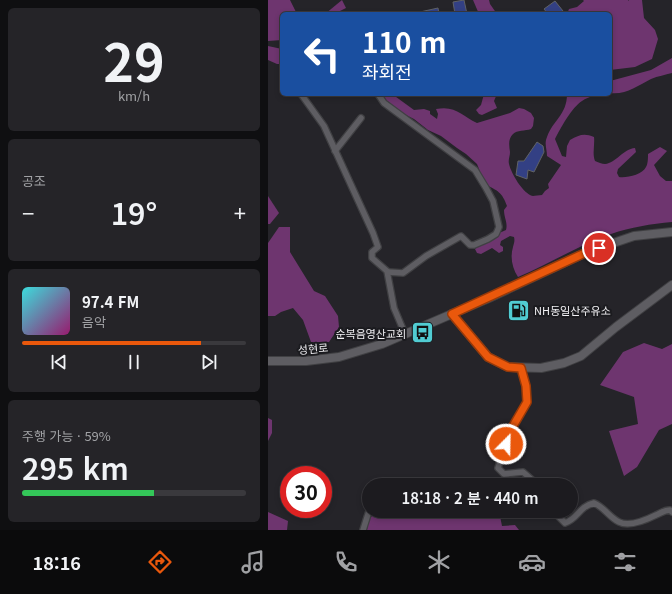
<!DOCTYPE html>
<html lang="ko">
<head>
<meta charset="utf-8">
<style>
	:root { --surface:#1c1b1f; --page:#252428; --text:#f1f3f6; --muted:#a0a1a4; --line:#3a393d; --accent:#ea580c }
	body { margin:0; font-family:Georgia,"Noto Sans KR",serif; background:var(--page); color:var(--text); height:100vh; display:flex; flex-direction:column; font-size:15px; white-space:nowrap }
	* { box-sizing:border-box; margin:0 }
	p { font-size:13px; color:var(--muted) }
	.icon { flex:none; width:22px; height:22px; fill:none; stroke:currentColor; stroke-width:2; stroke-linecap:round; stroke-linejoin:round }
	.map { position:relative; flex:1; overflow:hidden }
	.drawer { display:flex; flex-direction:column; gap:8px; padding:8px; background:#0f0f11; width:268px }
	.drawer>* { flex:none }
	.hud { position:absolute; left:12px; top:12px; width:332px; height:84px; border-radius:6px; box-shadow:0 2px 6px #0003,0 0 0 1px var(--line); background:#1a4fa0; color:#fff; overflow:hidden }
	.speed { position:absolute; left:12px; top:466px; display:flex; gap:8px; font-size:20px; font-weight:700; text-align:center }
	.speed>* { display:grid; place-content:center; width:52px; height:52px; border-radius:50%; background:var(--surface); box-shadow:0 2px 6px #0003,0 0 0 1px var(--line); line-height:1 }
	.speed .limit { border:6px solid #d22; background:#fff; color:#111 }
	.pin { position:absolute; display:grid; place-items:center; width:34px; height:34px; color:#fff; margin:-17px; border:2px solid #fff; border-radius:50%; box-shadow:0 1px 4px #0007 }
	.me { position:absolute; width:44px; margin:-22px; rotate:23deg; stroke-linejoin:round; filter:drop-shadow(0 0 3px #0008) }
	.turn { display:flex; align-items:center; gap:14px; height:84px; padding:0 16px; font-size:18px }
	.turn .icon { width:52px; height:52px; stroke-width:2.5 }
	.turn b { display:block; font-size:28px; line-height:34px }
	.big { font-size:30px; font-weight:600; line-height:1.1 }
	.drawer .card { flex:1; display:flex; flex-direction:column; justify-content:center; gap:6px; min-width:0; padding:0 14px; border-radius:6px; background:var(--page) }
	.drawer .dial { align-items:center; gap:0 }
	.dial b { font-size:52px; line-height:1 }
	.song { display:flex; align-items:center; gap:12px }
	.cover { width:48px; height:48px; border-radius:6px; background:linear-gradient(135deg,hsl(180 70% 55%),hsl(320 70% 35%)) }
	.played { height:4px; border-radius:2px; background:linear-gradient(90deg,var(--accent) 80%,var(--line) 80%) }
	.keys { display:flex; justify-content:space-around; direction:ltr }
	.heat { display:flex; justify-content:space-between; align-items:center; font-size:22px; direction:ltr }
	.charge { height:6px; border-radius:3px; background:linear-gradient(90deg,#34c759 59%,var(--line) 0) }
	.trip { position:absolute; left:94px; top:478px; width:216px; height:40px; border-radius:20px; background:var(--surface); box-shadow:0 2px 6px #0003,0 0 0 1px var(--line); font-weight:600; line-height:40px; text-align:center }
	.dock { display:flex; height:64px; justify-content:space-around; align-items:center; background:#0b0b0c; color:var(--muted) }
	.dock .icon { width:28px; height:28px }
	.dock .selected { color:var(--accent) }
	.dock b { font-size:18px; color:var(--text) }
	main { display:flex; flex:1; min-height:0 }
	.map>svg:first-child { display:block }
	.forest { fill:#6e356f }
	.building { fill:#334084; stroke:#606266 }
	.lines { fill:none; stroke-linecap:round; stroke-linejoin:round }
	.minor-casing { stroke:#404043; stroke-width:8 }
	.secondary-casing { stroke:#404043; stroke-width:10 }
	.minor { stroke:#5e5d62; stroke-width:5.5 }
	.secondary { stroke:#5e5d62; stroke-width:8 }
	.route-casing { stroke:#983908; stroke-width:10 }
	.route { stroke:#ea580c; stroke-width:7 }
	.labels { text-anchor:middle; dominant-baseline:central; stroke-width:4; stroke-linejoin:round; paint-order:stroke }
	.poi-label { font-size:11px; fill:#f2f1f4; stroke:#1b1b1f; text-anchor:start }
	.street-label { font-size:11px; fill:#f2f1f4; stroke:#1b1b1f }
</style>
</head>
<body>
<main>
<section class="drawer">
<div class="card dial"><b>29</b><p>km/h</p></div>
<div class="card"><p>공조</p>
<div class="heat"><a>−</a><b class="big">19°</b><a>+</a></div>
</div>
<div class="card">
<div class="song"><i class="cover"></i><div><b>97.4 FM</b><p>음악</p></div></div>
<div class="played"></div>
<div class="keys"><svg class="icon" aria-label="previous" viewBox="0 0 24 24"><path d="M18 5L8 12l10 7zM5 5v14"/></svg><svg class="icon" aria-label="pause" viewBox="0 0 24 24"><path d="M8 5v14M16 5v14"/></svg><svg class="icon" aria-label="next" viewBox="0 0 24 24"><path d="M6 5l10 7-10 7zM19 5v14"/></svg></div>
</div>
<div class="card"><p>주행 가능 · 59%</p><b class="big">295 km</b><div class="charge"></div></div>
</section>
<div class="map">
<svg width="404" height="530" viewBox="0 0 404 530">
	<rect width="100%" height="100%" fill="#252429"/>
	<g class="forest">
		<path d="M0 0H22L29 14H14V40L0 41Z"/>
		<path d="M74 0 78 8 66 14H57Z"/>
		<path d="M205 0H221L222 4 229 14H211Z"/>
		<path d="M315 0H360L361 1V0H374L376 18 387 30 390 39 384 59 367 67 342 70V14H299L301 9 309 7 316 1Z"/>
		<path d="M0 46 14 49V64H9L0 60Z"/>
		<path d="M404 58V73C397 75 390 76 383 79 369 86 358 95 342 93V81L383 70Z"/>
		<path d="M110 94H124L146 110 156 109 162 111V114L169 119 170 114 168 109C188 105 194 116 209 123L242 113 251 108 256 109 263 113 266 118 265 126 263 129C257 131 249 130 245 134 240 139 241 145 242 152 242 156 240 160 241 164 243 173 255 194 265 196 267 196 271 195 274 195L277 191 281 188 280 184 293 165 279 156C279 149 276 144 279 137 285 120 299 115 299 94H338C330 95 321 96 314 101 304 107 292 129 287 139L294 156 298 157 299 146 302 140C311 135 316 133 326 137 327 145 324 153 327 161 330 162 334 164 337 164 348 163 355 149 367 148L368 152 350 169 349 173 351 177C359 178 374 175 378 167 380 164 380 158 380 154L392 147 399 151 386 165 392 176 398 181H404V222C383 224 363 227 343 234 311 245 281 264 250 277 244 268 242 257 245 247 246 243 247 241 246 237L242 236 233 241 232 245 235 247V251L231 253 224 248 213 254 209 253 207 249 213 244 216 237H222L238 230C240 223 236 218 236 210L239 206C234 192 230 191 217 184L209 164 198 154 189 148 173 136 160 130 146 119 136 114Z"/>
		<path d="M216 94H229L226 101 229 108 214 115 211 114 208 110 213 105Z"/>
		<path d="M0 196 11 213 2 224H0Z"/>
		<path d="M11 227H22V252L46 291 57 296 70 316 71 327 61 342H43L35 320 25 308 13 312 7 316H0V243Z"/>
		<path d="M376 343 394 349 404 344V424L391 430 369 467 356 476 341 431 370 424 366 397 332 385 355 352Z"/>
		<path d="M0 418 4 420V433L0 441Z"/>
		<path d="M148 478 176 485H136Z"/>
		<path d="M109 511H231L234 526 247 525 251 530H99L101 519Z"/>
		<path d="M0 512 20 521 19 530H0Z"/>
	</g>
	<g class="building">
		<path d="M196 0 199 14H187L185 2Z"/>
		<path d="M287 1 295 11 291 14H280L276 9Z"/>
		<path d="M170 8 171 14H152V12Z"/>
		<path d="M269 142 275 146 276 152 266 172 260 170 259 179 248 175 250 161H256Z"/>
	</g>
	<g class="lines">
		<defs>
			<g id="minor">
				<path d="M33 94 56 126 105 233 110 247 104 252V258L119 271 126 308 137 334"/>
				<path d="M110 94 116 103 207 170 218 188 225 201 231 227 228 234 220 239 206 245H202L193 236 158 256 135 273 120 272"/>
				<path d="M67 151 93 118"/>
				<path d="M253 368 258 386 259 402 241 433 230 468 236 474 255 472 270 485"/>
				<path d="M285 511 297 523C311 518 310 507 326 503 336 507 341 517 351 522 361 527 378 520 388 515 393 513 396 510 402 510L404 512"/>
				<path d="M95 530 101 511"/>
			</g>
			<g id="secondary">
				<path d="M184 314 220 357 240 367 273 368 296 363 313 356 348 327 404 285"/>
				<path d="M0 361H38L71 357 114 344 221 298 319 252 366 236 404 232"/>
			</g>
		</defs>
		<use href="#minor" class="minor-casing"/>
		<use href="#secondary" class="secondary-casing"/>
		<use href="#minor" class="minor"/>
		<use href="#secondary" class="secondary"/>
	</g>
	<g class="lines">
		<defs>
			<path id="route" d="M238 444 241 433 259 402 258 386 253 368 240 367 220 357 184 314 319 252 331 248"/>
		</defs>
		<use href="#route" class="route-casing"/>
		<use href="#route" class="route"/>
	</g>
	<defs>
		<symbol id="fuel-square" viewBox="-11 -11 22 22"><rect x="-9" y="-9" width="18" height="18" rx="4" fill="#51ccd2" stroke="#1b1b1f"/><path d="M-5.5-6h7V0h2V4h1.3V-2.5L3-4.5l.8-.8L6-3V5H2.5V1h-1V6h-7ZM-4.2-4.7v3.2H.2V-4.7Z" fill="#111"/></symbol>
		<symbol id="bus-square" viewBox="-11 -11 22 22"><rect x="-9" y="-9" width="18" height="18" rx="4" fill="#51ccd2" stroke="#1b1b1f"/><path d="M-5-6H5V4H4V6H2V4H-2V6H-4V4H-5ZM-3.5-4V0h7V-4ZM-3.5 1.2v1.5H-2V1.2ZM2 1.2v1.5H3.5V1.2Z" fill="#111"/></symbol>
	</defs>
	<g fill-rule="evenodd">
		<use href="#fuel-square" x="238" y="298" width="25" height="25"/>
		<use href="#bus-square" x="142" y="320" width="25" height="25"/>
	</g>
	<g class="labels">
		<g class="poi-label">
			<text x="266" y="310">NH동일산주유소</text>
			<text x="138" y="333" text-anchor="end">순복음영산교회</text>
		</g>
		<g class="street-label">
			<text transform="translate(45 348) rotate(-5)">성현로</text>
		</g>
	</g>
</svg>
<div class="speed"><div class="limit">30</div></div>
<div class="pin" style="left:331px;top:248px;background:#d93025"><svg class="icon" aria-label="arrive" viewBox="0 0 24 24"><path d="M6 21V4h12l-3 4 3 4H6"/></svg></div>
<svg class="me" style="left:238px;top:444px" viewBox="-20 -20 40 40"><circle r="17" fill="#ea580c" stroke="#fff" stroke-width="3"/><path d="M0-11L8 9 0 5-8 9z" fill="#fff"/></svg>
<div class="trip">18:18 · 2 분 · 440 m</div>
<div class="hud">
<div class="turn"><svg class="icon" aria-label="left" viewBox="0 0 24 24"><path d="M17 20v-9H6M10 6l-5 5 5 5"/></svg><div><b>110 m</b>좌회전</div></div>
</div>
</div>
</main>
<nav class="dock">
<b>18:16</b>
<svg class="icon selected" aria-label="directions" viewBox="0 0 24 24"><path d="M12 3l9 9-9 9-9-9zM9 14v-3h6M13 9l2 2-2 2"/></svg>
<svg class="icon" aria-label="music" viewBox="0 0 24 24"><path d="M9 18V5l10-2v13"/><circle cx="6" cy="18" r="3"/><circle cx="16" cy="16" r="3"/></svg>
<svg class="icon" aria-label="phone" viewBox="0 0 24 24"><path d="M5 4h4l2 5-3 2q2 4 5 5l2-3 5 2v4C11 20 4 13 5 4z"/></svg>
<svg class="icon" aria-label="climate" viewBox="0 0 24 24"><path d="M12 3v18M4 7l16 10M4 17L20 7"/></svg>
<svg class="icon" aria-label="car" viewBox="0 0 24 24"><path d="M5 17H2v-5l4-1 3-4h7l3 4 3 1v5h-3M9 17h6M6 11h13"/><circle cx="7" cy="17" r="2"/><circle cx="17" cy="17" r="2"/></svg>
<svg class="icon" aria-label="filters" viewBox="0 0 24 24"><path d="M4 7h16M4 17h16"/><circle cx="9" cy="7" r="2"/><circle cx="15" cy="17" r="2"/></svg>
</nav>
</body>
</html>
